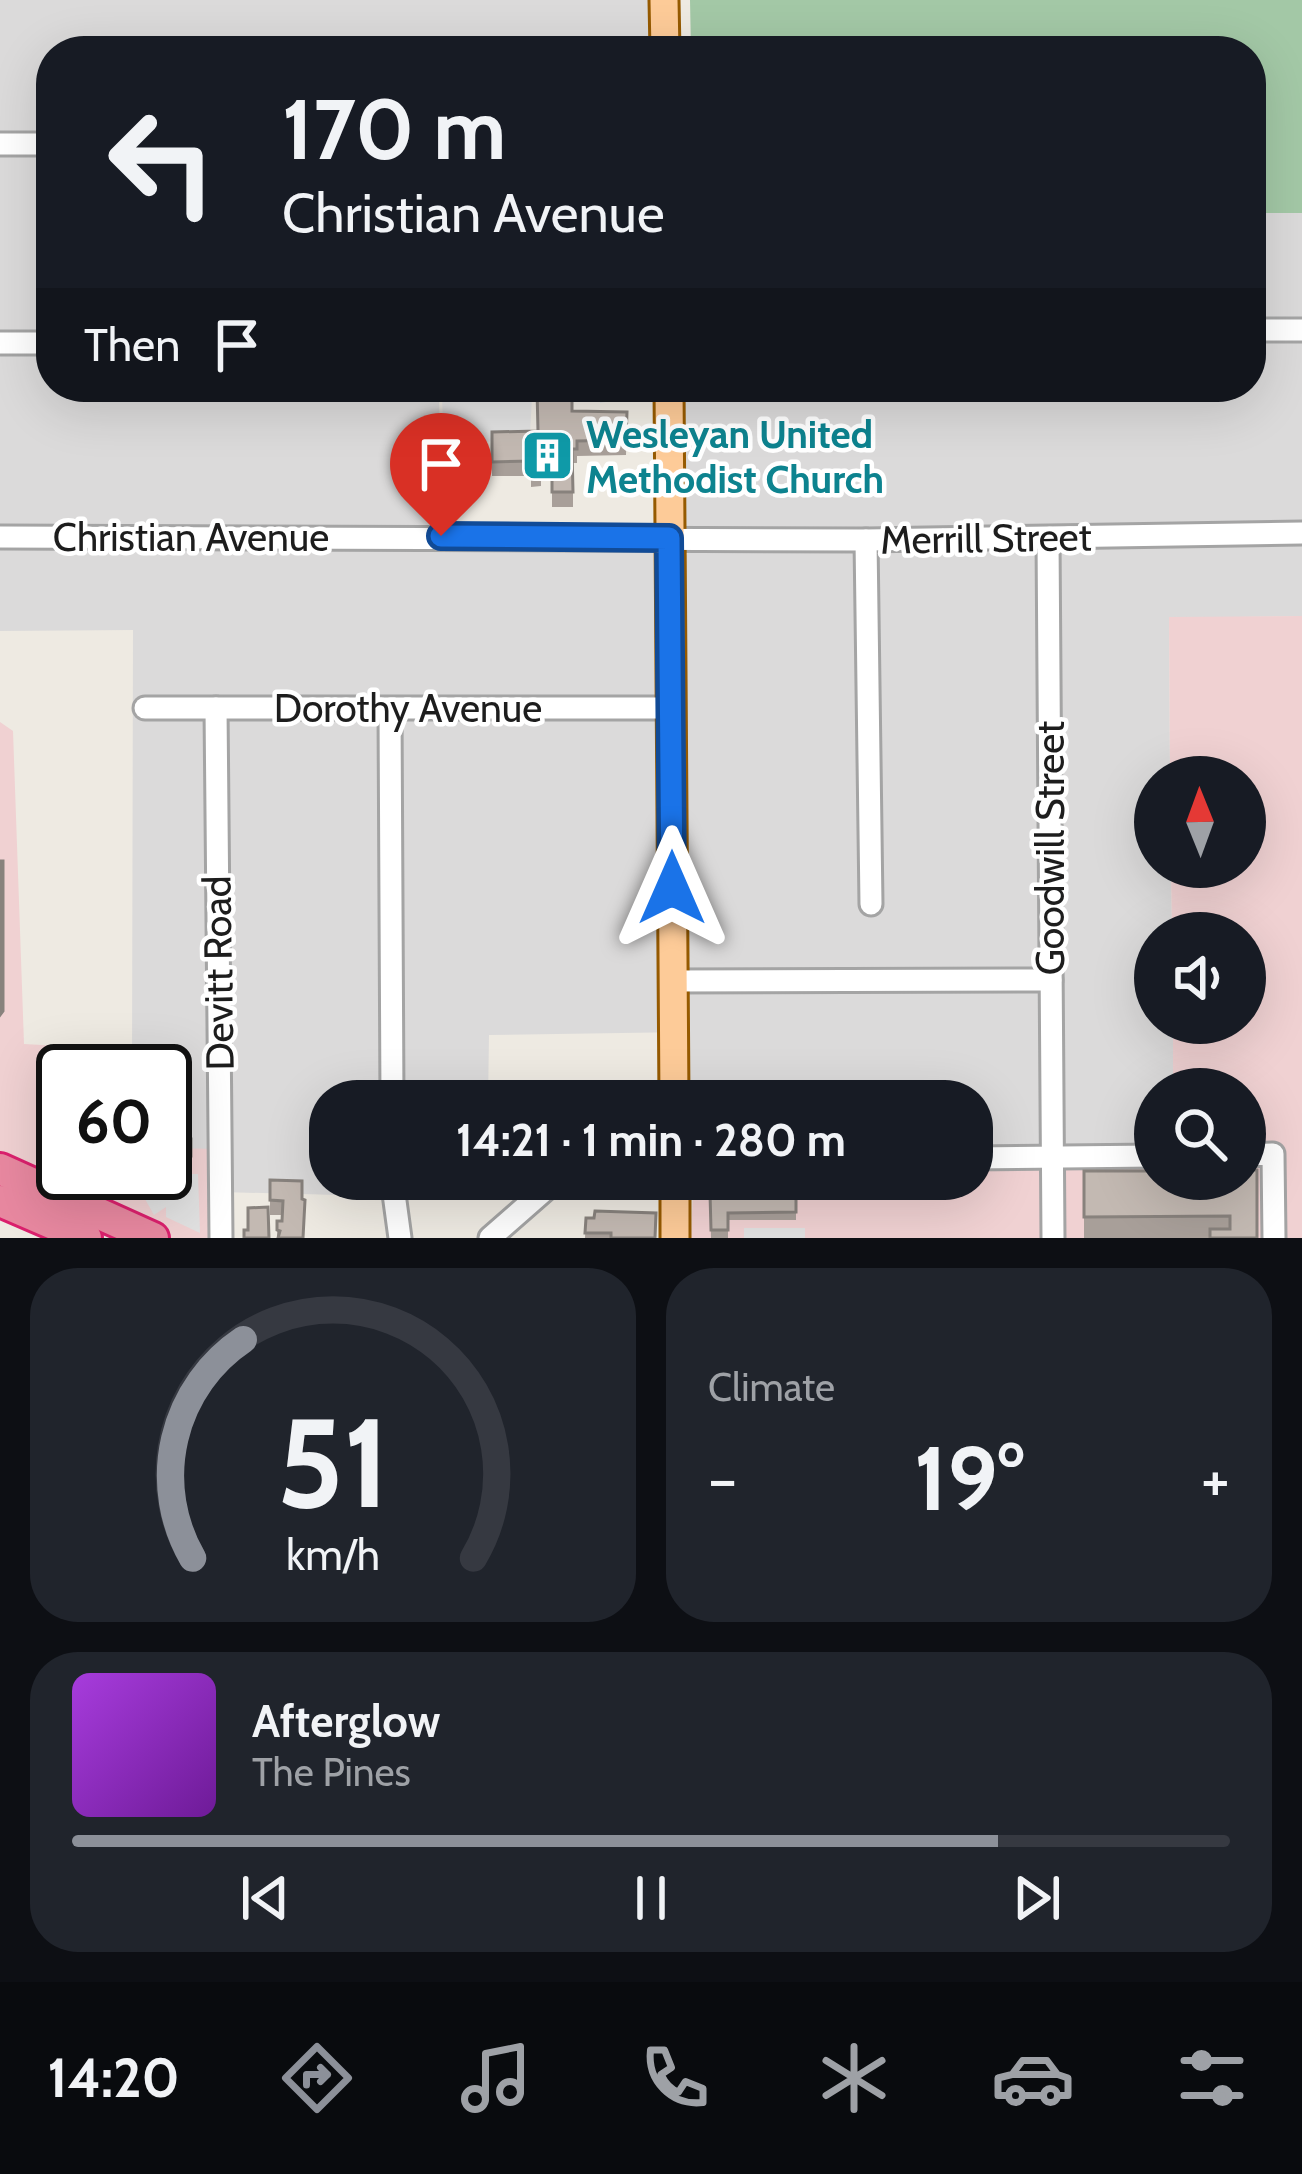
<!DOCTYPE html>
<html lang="en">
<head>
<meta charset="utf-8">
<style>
	:root { --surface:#171b24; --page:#20242c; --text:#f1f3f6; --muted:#9ea1a6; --line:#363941; --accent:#8c9099 }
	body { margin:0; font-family:Cabin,sans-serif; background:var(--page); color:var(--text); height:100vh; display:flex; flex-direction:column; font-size:45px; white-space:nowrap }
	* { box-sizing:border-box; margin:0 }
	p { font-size:39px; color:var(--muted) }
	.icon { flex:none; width:66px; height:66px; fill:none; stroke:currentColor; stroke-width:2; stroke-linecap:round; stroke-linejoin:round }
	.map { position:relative; height:1238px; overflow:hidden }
	.sheet { display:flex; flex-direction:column; gap:30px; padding:30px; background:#0d0f14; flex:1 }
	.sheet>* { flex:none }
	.hud { position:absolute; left:36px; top:36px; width:1230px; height:366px; border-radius:48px; box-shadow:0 12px 48px #0002; background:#171b24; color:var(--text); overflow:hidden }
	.needle { width:78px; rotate:359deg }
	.buttons { position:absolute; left:1134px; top:756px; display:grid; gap:24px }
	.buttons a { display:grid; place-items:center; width:132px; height:132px; border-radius:50%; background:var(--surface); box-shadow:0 12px 48px #0002; font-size:60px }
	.speed { position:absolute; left:36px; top:1044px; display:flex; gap:24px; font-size:60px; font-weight:700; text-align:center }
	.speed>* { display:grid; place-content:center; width:156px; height:156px; border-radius:50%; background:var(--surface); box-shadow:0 12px 48px #0002; line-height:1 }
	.speed .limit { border:6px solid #111; border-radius:18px; background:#fff; color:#111 }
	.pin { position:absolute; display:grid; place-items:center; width:102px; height:102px; color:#fff; margin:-123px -51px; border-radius:50% 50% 50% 0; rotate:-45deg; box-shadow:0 0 12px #0007 }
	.pin .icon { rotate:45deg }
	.me { position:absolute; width:132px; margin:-66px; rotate:0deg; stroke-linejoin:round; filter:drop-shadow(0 0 9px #0008) }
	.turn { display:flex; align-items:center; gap:42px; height:252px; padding:0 48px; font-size:54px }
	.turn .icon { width:156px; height:156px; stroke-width:2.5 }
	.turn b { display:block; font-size:84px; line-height:102px }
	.then { display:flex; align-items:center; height:114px; padding:0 48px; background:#0003; gap:24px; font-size:45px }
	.big { font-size:90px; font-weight:700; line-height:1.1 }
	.sheet .card { flex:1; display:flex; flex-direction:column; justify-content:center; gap:18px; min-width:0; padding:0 42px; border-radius:48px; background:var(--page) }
	.sheet .dial { align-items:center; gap:0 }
	.dial svg { height:312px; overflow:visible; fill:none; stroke:var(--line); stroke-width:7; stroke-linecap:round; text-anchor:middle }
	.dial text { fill:var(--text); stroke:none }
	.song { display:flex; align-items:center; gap:36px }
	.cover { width:144px; height:144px; border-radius:18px; background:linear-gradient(135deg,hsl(280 70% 55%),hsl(280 70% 35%)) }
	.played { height:12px; border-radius:6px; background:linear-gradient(90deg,var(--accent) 80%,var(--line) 80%) }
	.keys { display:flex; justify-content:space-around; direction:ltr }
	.heat { display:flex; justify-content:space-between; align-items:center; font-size:66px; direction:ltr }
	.sheet .tiles { flex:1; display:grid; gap:30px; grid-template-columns:1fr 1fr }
	.card:last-child { grid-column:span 2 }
	.trip { position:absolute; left:309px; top:1080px; width:684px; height:120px; border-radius:48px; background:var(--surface); box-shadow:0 12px 48px #0002; font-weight:700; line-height:120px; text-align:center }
	.tab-bar { display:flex; height:192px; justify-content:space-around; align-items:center; background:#090b0e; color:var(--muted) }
	.tab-bar .icon { width:84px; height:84px }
	.tab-bar .selected { color:var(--accent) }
	.tab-bar b { font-size:54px; color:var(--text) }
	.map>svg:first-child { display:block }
	.residential { fill:#dbdada }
	.commercial { fill:#f0d1d2 }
	.cemetery { fill:#a3c8a6 }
	.parking { fill:#e1e1e1 }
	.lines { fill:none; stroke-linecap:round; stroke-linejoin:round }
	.minor-casing { stroke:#a4a4a4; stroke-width:27 }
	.major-casing { stroke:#965a00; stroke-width:33 }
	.highway-casing { stroke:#db206d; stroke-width:36 }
	.minor { stroke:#fff; stroke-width:21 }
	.major { stroke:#fdcb98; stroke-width:27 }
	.highway { stroke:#e888a0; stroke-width:30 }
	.wall { fill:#a89f99 }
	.shaded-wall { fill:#88827d }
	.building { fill:#c3b9b2; stroke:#88827d; stroke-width:3 }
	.route-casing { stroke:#114b97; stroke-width:30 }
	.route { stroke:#1a73e8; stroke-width:21 }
	.labels { text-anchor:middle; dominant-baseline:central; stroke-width:9; stroke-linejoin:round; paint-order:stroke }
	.culture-label { font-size:39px; font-weight:bold; fill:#0d838f; stroke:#fff; text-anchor:start }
	.street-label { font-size:39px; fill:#1d1d1d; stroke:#fff }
</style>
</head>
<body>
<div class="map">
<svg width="1302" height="1238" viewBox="0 0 1302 1238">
	<rect width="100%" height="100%" fill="#eeeae2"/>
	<path class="residential" d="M0 0H666L667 51H51V387H439L441 536 669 538V387H1251V213H1302V534L670 538 683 762 684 559 690 549 1302 540V616L1169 618 1170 777H1155V867H1171L1172 933H1155V1023H1173V1089H1155V1146L972 1148V1101H689L687 1032 489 1035 488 1101H330V1179H488V1199L221 1192 165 1148V1071H132L133 630 0 631Z"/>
	<g class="commercial">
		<path d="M1302 616V1238H691L693 1192 706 1179H972V1168L1155 1167V1179H1245V1089H1173V1023H1245V933H1172L1171 867H1245V777H1170L1169 617Z"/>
		<path d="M0 722 13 731 24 1044 132 1050V1071H63V1173H165V1148L220 1149 221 1238H153L0 1169Z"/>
	</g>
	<path class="cemetery" d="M690 0H1302V213H1251V51H691Z"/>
	<g class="parking">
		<path d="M442 387H625V399L600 403 599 399 532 397 530 434 481 443H476L475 434H443Z"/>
		<path d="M167 1174H198L200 1233 166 1217V1207L154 1215 140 1190Z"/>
		<rect x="744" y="1228" width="61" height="10"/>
	</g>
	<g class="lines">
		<defs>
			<g id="minor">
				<path d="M0 144H51"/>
				<path d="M1251 330H1302"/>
				<path d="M0 343H51"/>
				<path d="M0 537 866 540 1302 533"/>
				<path d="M1048 538 1053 1238"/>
				<path d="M866 540 871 904"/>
				<path d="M145 708H671"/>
				<path d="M216 708 221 1238"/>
				<path d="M390 709 392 1101"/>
				<path d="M673 981 1051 980"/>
				<path d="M1245 1155 1273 1154 1274 1238"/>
				<path d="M972 1158 1155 1156"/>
				<path d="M392 1179 400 1238"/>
				<path d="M490 1238 547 1188 574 1179"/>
			</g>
			<g id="major">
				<path d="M664 0 665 51"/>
				<path d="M669 387 674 1101"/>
				<path d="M675 1179V1238"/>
			</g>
			<g id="highway">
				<path d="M0 1169 153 1238"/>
				<path d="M0 1201 86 1238"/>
			</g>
		</defs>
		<use href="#minor" class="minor-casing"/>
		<use href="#major" class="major-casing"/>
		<use href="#highway" class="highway-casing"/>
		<use href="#minor" class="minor"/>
		<use href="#major" class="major"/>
		<use href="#highway" class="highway"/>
	</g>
	<g class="wall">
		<path d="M572 411 627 412 626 455 577 456V463H573V507H552V476H541V486L531 487V476H492V432L537 431Z"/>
		<path d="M48 1108H63V1163H49Z"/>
		<path d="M191 1139V1167L165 1168V1140Z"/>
		<path d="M1084 1171 1245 1179 1257 1238H1084Z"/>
		<path d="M270 1180 305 1200 303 1238H277V1221H282L283 1215H270Z"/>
		<path d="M796 1188V1220H728V1238H711L710 1193Z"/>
		<path d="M586 1218 656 1238H585Z"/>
	</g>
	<path class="shaded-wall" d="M140 1173H153V1177L139 1185V1174Z"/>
	<g class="building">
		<path d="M537 389H572V411L627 412 626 440 577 441V449H572L573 492H552V461H541V472H531V461L492 462V432L538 431Z"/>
		<path d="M0 861H3V1011L0 1015Z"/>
		<path d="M48 1108H63V1152H49Z"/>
		<path d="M191 1139V1156L165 1157V1140Z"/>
		<path d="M1245 1170H1257V1238H1210V1229H1230V1216L1084 1217V1171H1155V1179H1245Z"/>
		<path d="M270 1180 302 1181V1199L305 1200 303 1238H278L280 1231 277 1230V1221H282L283 1201 270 1200Z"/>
		<path d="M738 1188H796V1212L728 1213V1230H711L710 1193Z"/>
		<path d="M268 1207 269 1238H244V1230H248V1208Z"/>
		<path d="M595 1211 656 1213 655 1238H611V1233H585L586 1218H594Z"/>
	</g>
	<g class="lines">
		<defs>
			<path id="route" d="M441 536 669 538 672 888"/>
		</defs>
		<use href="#route" class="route-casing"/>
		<use href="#route" class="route"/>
	</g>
	<defs>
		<symbol id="building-square" viewBox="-11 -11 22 22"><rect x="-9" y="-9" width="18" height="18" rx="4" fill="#0f9aa8" stroke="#fff"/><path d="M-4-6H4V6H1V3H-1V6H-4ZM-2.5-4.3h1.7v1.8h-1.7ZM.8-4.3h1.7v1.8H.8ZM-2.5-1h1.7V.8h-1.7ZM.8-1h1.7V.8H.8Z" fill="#fff"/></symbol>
	</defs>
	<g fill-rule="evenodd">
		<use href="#building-square" x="518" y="426" width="59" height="59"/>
	</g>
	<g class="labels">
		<g class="culture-label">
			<text x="586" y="434">Wesleyan United<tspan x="586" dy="45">Methodist Church</tspan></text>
		</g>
		<g class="street-label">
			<text x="191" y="537">Christian Avenue</text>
			<text transform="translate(986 538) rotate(-1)">Merrill Street</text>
			<text x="408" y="708">Dorothy Avenue</text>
			<text transform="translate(1050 848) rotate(-90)">Goodwill Street</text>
			<text transform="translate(218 973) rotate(-91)">Devitt Road</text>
		</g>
	</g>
</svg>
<div class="buttons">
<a><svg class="needle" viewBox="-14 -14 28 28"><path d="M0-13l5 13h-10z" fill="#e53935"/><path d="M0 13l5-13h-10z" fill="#9ea1a6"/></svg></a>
<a><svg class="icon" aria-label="sound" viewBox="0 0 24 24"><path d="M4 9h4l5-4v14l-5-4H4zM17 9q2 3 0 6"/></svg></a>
<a><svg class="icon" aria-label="search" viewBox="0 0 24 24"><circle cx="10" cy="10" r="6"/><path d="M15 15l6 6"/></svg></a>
</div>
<div class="speed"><div class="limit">60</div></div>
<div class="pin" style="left:441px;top:536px;background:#d93025"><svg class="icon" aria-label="arrive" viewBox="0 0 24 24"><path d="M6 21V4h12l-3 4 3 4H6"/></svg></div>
<svg class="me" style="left:672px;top:888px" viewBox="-20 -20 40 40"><path d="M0-17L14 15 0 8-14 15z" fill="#1a73e8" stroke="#fff" stroke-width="4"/></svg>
<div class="trip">14:21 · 1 min · 280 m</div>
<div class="hud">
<div class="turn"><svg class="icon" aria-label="left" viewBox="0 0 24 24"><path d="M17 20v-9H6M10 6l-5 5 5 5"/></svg><div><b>170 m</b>Christian Avenue</div></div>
<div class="then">Then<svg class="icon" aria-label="arrive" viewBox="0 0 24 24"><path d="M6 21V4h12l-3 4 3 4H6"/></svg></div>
</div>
</div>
<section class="sheet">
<div class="tiles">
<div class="card dial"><svg viewBox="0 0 100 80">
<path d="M14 69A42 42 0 1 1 86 69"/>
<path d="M14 69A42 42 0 0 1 27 13" stroke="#8c9099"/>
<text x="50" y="56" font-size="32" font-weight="700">51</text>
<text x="50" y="72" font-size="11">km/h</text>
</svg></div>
<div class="card"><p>Climate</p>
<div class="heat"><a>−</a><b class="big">19°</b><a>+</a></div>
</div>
<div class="card">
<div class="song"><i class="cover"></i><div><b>Afterglow</b><p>The Pines</p></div></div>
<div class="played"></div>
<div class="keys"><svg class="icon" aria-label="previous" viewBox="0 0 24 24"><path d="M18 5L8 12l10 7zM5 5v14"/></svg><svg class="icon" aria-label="pause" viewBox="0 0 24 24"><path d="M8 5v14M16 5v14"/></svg><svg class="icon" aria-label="next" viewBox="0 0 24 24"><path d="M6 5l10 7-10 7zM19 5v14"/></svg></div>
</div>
</div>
</section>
<nav class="tab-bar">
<b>14:20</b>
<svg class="icon selected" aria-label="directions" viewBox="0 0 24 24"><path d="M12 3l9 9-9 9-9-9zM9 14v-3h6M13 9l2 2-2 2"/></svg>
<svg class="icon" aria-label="music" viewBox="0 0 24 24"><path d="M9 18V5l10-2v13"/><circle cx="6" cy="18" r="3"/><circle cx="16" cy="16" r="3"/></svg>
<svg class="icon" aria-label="phone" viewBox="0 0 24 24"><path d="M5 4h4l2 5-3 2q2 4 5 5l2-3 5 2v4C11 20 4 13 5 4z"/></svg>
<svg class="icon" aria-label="climate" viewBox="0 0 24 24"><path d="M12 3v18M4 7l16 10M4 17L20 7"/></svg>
<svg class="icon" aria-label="car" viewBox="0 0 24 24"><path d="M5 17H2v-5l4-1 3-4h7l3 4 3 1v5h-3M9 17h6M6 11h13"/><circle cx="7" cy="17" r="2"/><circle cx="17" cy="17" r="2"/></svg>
<svg class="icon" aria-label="filters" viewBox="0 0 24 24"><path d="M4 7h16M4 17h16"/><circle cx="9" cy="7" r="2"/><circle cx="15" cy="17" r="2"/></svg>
</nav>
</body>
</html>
